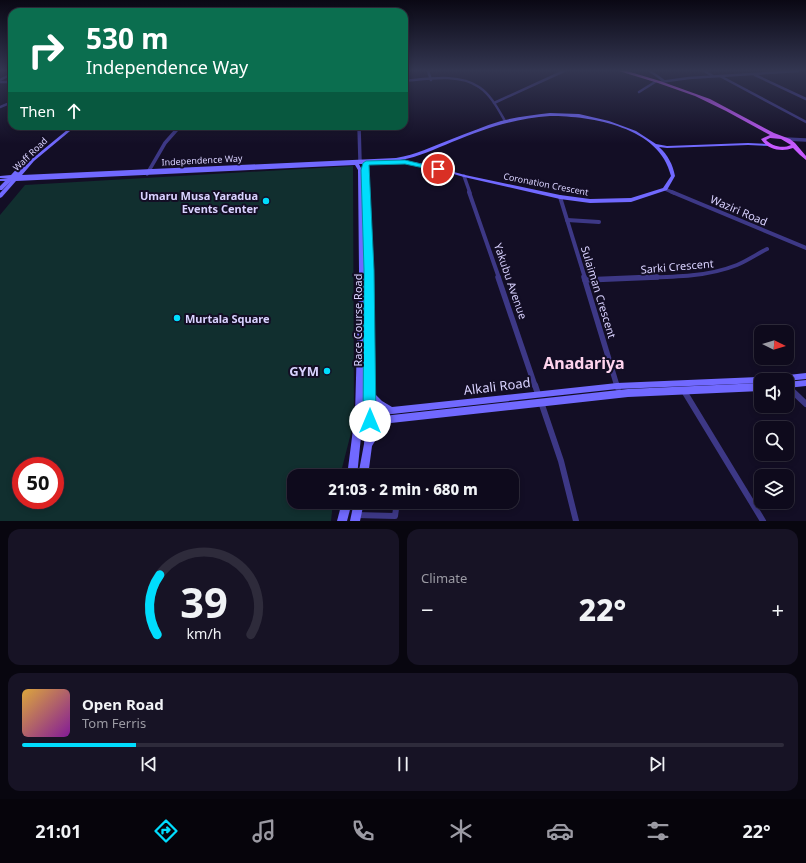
<!DOCTYPE html>
<html lang="en">
<head>
<meta charset="utf-8">
<style>
	:root { --surface:#0e0a1c; --page:#171325; --text:#f1f3f6; --muted:#9b9aa3; --line:#2e2b3b; --accent:#00ddfd }
	body { margin:0; font-family:"Noto Sans",sans-serif; background:var(--page); color:var(--text); height:100vh; display:flex; flex-direction:column; font-size:15px; white-space:nowrap }
	* { box-sizing:border-box; margin:0 }
	p { font-size:13px; color:var(--muted) }
	.icon { flex:none; width:22px; height:22px; fill:none; stroke:currentColor; stroke-width:2; stroke-linecap:round; stroke-linejoin:round }
	.map { position:relative; height:521px; overflow:hidden }
	.details { display:flex; flex-direction:column; gap:8px; padding:8px; background:#08060f; flex:1 }
	.details>* { flex:none }
	.hud { position:absolute; left:8px; top:8px; width:400px; height:122px; border-radius:12px; box-shadow:0 2px 6px #0003,0 0 0 1px var(--line); background:#0b6e4f; color:#fff; overflow:hidden }
	.needle { width:26px; rotate:95deg }
	.tools { position:absolute; left:754px; top:325px; display:grid; gap:8px }
	.tools a { display:grid; place-items:center; width:40px; height:40px; border-radius:8px; background:var(--surface); box-shadow:0 2px 6px #0003,0 0 0 1px var(--line); font-size:20px }
	.speed { position:absolute; left:12px; top:457px; display:flex; gap:8px; font-size:20px; font-weight:700; text-align:center }
	.speed>* { display:grid; place-content:center; width:52px; height:52px; border-radius:50%; background:var(--surface); box-shadow:0 2px 6px #0003,0 0 0 1px var(--line); line-height:1 }
	.speed .limit { border:6px solid #d22; background:#fff; color:#111 }
	.pin { position:absolute; display:grid; place-items:center; width:34px; height:34px; color:#fff; margin:-17px; border:2px solid #fff; border-radius:50%; box-shadow:0 1px 4px #0007 }
	.me { position:absolute; width:44px; margin:-22px; rotate:0deg; stroke-linejoin:round; filter:drop-shadow(0 0 3px #0008) }
	.turn { display:flex; align-items:center; gap:14px; height:84px; padding:0 12px; font-size:18px }
	.turn .icon { width:52px; height:52px; stroke-width:2.5 }
	.turn b { display:block; font-size:28px; line-height:34px }
	.then { display:flex; align-items:center; height:38px; padding:0 12px; background:#0003; gap:8px; font-size:15px }
	.big { font-size:30px; font-weight:800; line-height:1.1 }
	.details .card { flex:1; display:flex; flex-direction:column; justify-content:center; gap:6px; min-width:0; padding:0 14px; border-radius:12px; background:var(--page) }
	.details .dial { align-items:center; gap:0 }
	.dial svg { height:104px; overflow:visible; fill:none; stroke:var(--line); stroke-width:7; stroke-linecap:round; text-anchor:middle }
	.dial text { fill:var(--text); stroke:none }
	.song { display:flex; align-items:center; gap:12px }
	.cover { width:48px; height:48px; border-radius:6px; background:linear-gradient(135deg,hsl(40 70% 55%),hsl(290 70% 35%)) }
	.played { height:4px; border-radius:2px; background:linear-gradient(90deg,var(--accent) 15%,var(--line) 15%) }
	.keys { display:flex; justify-content:space-around; direction:ltr }
	.heat { display:flex; justify-content:space-between; align-items:center; font-size:22px; direction:ltr }
	.details .tiles { flex:1; display:grid; gap:8px; grid-template-columns:1fr 1fr }
	.card:last-child { grid-column:span 2 }
	.trip { position:absolute; left:287px; top:469px; width:232px; height:40px; border-radius:12px; background:var(--surface); box-shadow:0 2px 6px #0003,0 0 0 1px var(--line); font-weight:800; line-height:40px; text-align:center }
	.menu { display:flex; height:64px; justify-content:space-around; align-items:center; background:#06040b; color:var(--muted) }
	.menu .icon { width:28px; height:28px }
	.menu .on { color:var(--accent) }
	.menu b { font-size:18px; color:var(--text) }
	.map>svg:first-child { display:block }
	.green { fill:#112f2f; fill-rule:evenodd }
	.lines { fill:none; stroke-linecap:round; stroke-linejoin:round }
	.street-far4 { stroke:#3d3886; stroke-width:2.5 }
	.street-far3 { stroke:#3d3886; stroke-width:3.5 }
	.street-far2 { stroke:#3d3886; stroke-width:4 }
	.street-far1 { stroke:#3d3886; stroke-width:5.5 }
	.street { stroke:#3d3886; stroke-width:6 }
	.secondary { fill:#7169ff; fill-rule:evenodd }
	.primary { fill:#c559ff; fill-rule:evenodd }
	.route { fill:#00ddfd; stroke:#0090a4 }
	.poi-dot { fill:#00ddfd; stroke:#130e25; stroke-width:1.5 }
	.labels { text-anchor:middle; dominant-baseline:central; stroke-width:4; stroke-linejoin:round; paint-order:stroke }
	.far-street-label { font-size:9px; fill:#d9d2ff; stroke:#130e25 }
	.poi-label { font-size:11px; font-weight:bold; fill:#d9d2ff; stroke:#130e25; text-anchor:end }
	.street-label { font-size:11px; fill:#d9d2ff; stroke:#130e25 }
	.near-poi-label { font-size:13px; font-weight:bold; fill:#d9d2ff; stroke:#130e25; text-anchor:end }
	.near-street-label { font-size:13px; fill:#d9d2ff; stroke:#130e25 }
	.near-quarter-label { font-size:16px; font-weight:bold; fill:#ffd4ee; stroke:#130e25 }
</style>
</head>
<body>
<div class="map">
<svg width="806" height="521" viewBox="0 0 806 521">
	<rect width="100%" height="100%" fill="#130e25"/>
	<path class="green" d="M353 166 354 421 340 476H294V502H333L331 521H0V215L25 185ZM21 466H55V500H21Z"/>
	<g class="lines">
		<g class="street-far4">
			<path d="M428 71 431 80"/>
			<path d="M650 71 664 81"/>
			<path d="M704 71 713 76"/>
			<path d="M755 75 806 99"/>
			<path d="M720 76 806 122"/>
			<path d="M0 80 12 74"/>
			<path d="M404 81C427 79 459 73 479 87 491 95 498 109 505 121"/>
			<path d="M0 82H12"/>
			<path d="M660 82 689 78 798 71"/>
			<path d="M639 92 655 82"/>
			<path d="M494 103 564 71"/>
			<path d="M0 107 12 102"/>
		</g>
		<g class="street-far3">
			<path d="M359 126 360 161"/>
			<path d="M232 127 237 126"/>
			<path d="M786 139 806 140"/>
			<path d="M147 174 165 143 180 126"/>
			<path d="M464 176 470 193"/>
			<path d="M665 189 674 193"/>
		</g>
		<g class="street-far2">
			<path d="M469 192 499 278"/>
			<path d="M672 192 806 248"/>
			<path d="M560 197 585 278"/>
			<path d="M567 220 599 222"/>
			<path d="M632 278C667 277 704 278 737 265 747 261 757 254 767 249"/>
		</g>
		<g class="street-far1">
			<path d="M498 277 535 386"/>
			<path d="M584 277 617 386"/>
			<path d="M585 280 657 277"/>
		</g>
		<g class="street">
			<path d="M535 385 538 394"/>
			<path d="M617 385 618 388"/>
			<path d="M787 386 806 404"/>
			<path d="M684 391 763 521"/>
			<path d="M541 402 561 461 576 521"/>
			<path d="M356 515 395 516 397 502"/>
		</g>
		<g class="secondary">
			<path d="M550 113 579 114 609 121 636 131 656 144 667 146 748 143 770 144 772 145 770 146 748 145 667 148 659 147C668 155 673 165 675 176L667 190 631 202 590 203 560 199 464 177 425 166 401 162 368 164 367 170 372 270V370L373 392 382 401 392 407 617 383 779 376 806 373V379L787 381V380H761V383L617 389 374 416V417L628 389 761 383V391L628 397 391 423 380 433 372 446 368 476H358L364 444 365 426 362 427 357 476H347L355 414 359 271 358 170 355 165 16 181 2 197 0 198V193L11 181 2 190H0V186L5 181H0V179L8 178H0V176L11 175 23 162 27 163 72 126H76L34 161 22 175 396 158C416 155 433 146 452 139 468 133 484 126 501 121 517 117 533 115 550 113ZM550 116C592 116 660 127 671 176L663 188 631 198 590 199 560 195 465 175 425 164 400 160C419 157 435 149 452 142 486 128 513 119 550 116ZM359 164H364L363 170 366 270 364 370 366 409 363 410 365 271 362 170ZM374 404 379 408 374 409Z"/>
			<path d="M806 380V386L787 388V382Z"/>
			<path d="M342 502H352L347 521H337Z"/>
			<path d="M354 502H364L360 521H350Z"/>
		</g>
		<path class="primary" d="M619 71H627L660 81 710 99 774 133 790 139 795 143 806 156V160L800 155 793 148C782 152 768 150 761 139L770 135 726 111 695 96 658 83ZM770 138 781 139 791 145C782 149 772 146 766 140Z"/>
	</g>
	<linearGradient id="sky" x2="0" y2="1"><stop stop-color="#0a0814"/><stop offset="0.49" stop-color="#333651"/><stop offset="1" stop-color="#333651" stop-opacity="0"/></linearGradient>
	<rect width="806" height="144" fill="url(#sky)"/>
	<path class="route" d="M405 160 442 169 438 171 405 164 369 165 374 270 376 421 374 426 370 427 365 426 363 421 364 270 361 170 363 163 366 161Z"/>
	<g class="poi-dot">
		<circle cx="266" cy="201" r="4"/>
		<circle cx="177" cy="318" r="4"/>
		<circle cx="327" cy="371" r="4"/>
	</g>
	<g class="labels">
		<g class="far-street-label">
			<text transform="translate(30 154) rotate(-44)">Waff Road</text>
			<text transform="translate(202 160) rotate(-3)">Independence Way</text>
			<text transform="translate(546 184) rotate(11)">Coronation Crescent</text>
		</g>
		<g class="poi-label">
			<text x="258" y="195">Umaru Musa Yaradua<tspan x="258" dy="13">Events Center</tspan></text>
			<text x="185" y="318" text-anchor="start">Murtala Square</text>
		</g>
		<g class="street-label">
			<text transform="translate(739 210) rotate(23)">Waziri Road</text>
			<text transform="translate(677 266) rotate(-5)">Sarki Crescent</text>
			<text transform="translate(511 281) rotate(71)">Yakubu Avenue</text>
			<text transform="translate(599 292) rotate(73)">Sulaiman Crescent</text>
			<text transform="translate(357 320) rotate(-90)">Race Course Road</text>
		</g>
		<g class="near-poi-label">
			<text x="319" y="371">GYM</text>
		</g>
		<g class="near-street-label">
			<text transform="translate(497 386) rotate(-7)">Alkali Road</text>
		</g>
		<g class="near-quarter-label">
			<text x="584" y="363">Anadariya</text>
		</g>
	</g>
</svg>
<div class="tools">
<a><svg class="needle" viewBox="-14 -14 28 28"><path d="M0-13l5 13h-10z" fill="#e53935"/><path d="M0 13l5-13h-10z" fill="#9b9aa3"/></svg></a>
<a><svg class="icon" aria-label="sound" viewBox="0 0 24 24"><path d="M4 9h4l5-4v14l-5-4H4zM17 9q2 3 0 6"/></svg></a>
<a><svg class="icon" aria-label="search" viewBox="0 0 24 24"><circle cx="10" cy="10" r="6"/><path d="M15 15l6 6"/></svg></a>
<a><svg class="icon" aria-label="layers" viewBox="0 0 24 24"><path d="M12 4l9 5-9 5-9-5zM3 14l9 5 9-5"/></svg></a>
</div>
<div class="speed"><div class="limit">50</div></div>
<div class="pin" style="left:438px;top:169px;background:#d93025"><svg class="icon" aria-label="arrive" viewBox="0 0 24 24"><path d="M6 21V4h12l-3 4 3 4H6"/></svg></div>
<svg class="me" style="left:370px;top:421px" viewBox="-20 -20 40 40"><circle r="19" fill="#fff"/><path d="M0-13L10 11 0 6-10 11z" fill="#00ddfd"/></svg>
<div class="trip">21:03 · 2 min · 680 m</div>
<div class="hud">
<div class="turn"><svg class="icon" aria-label="right" viewBox="0 0 24 24"><path d="M7 20v-9h11M14 6l5 5-5 5"/></svg><div><b>530 m</b>Independence Way</div></div>
<div class="then">Then<svg class="icon" aria-label="ahead" viewBox="0 0 24 24"><path d="M12 20V5M6 11l6-6 6 6"/></svg></div>
</div>
</div>
<section class="details">
<div class="tiles">
<div class="card dial"><svg viewBox="0 0 100 80">
<path d="M14 69A42 42 0 1 1 86 69"/>
<path d="M14 69A42 42 0 0 1 16 23" stroke="#00ddfd"/>
<text x="50" y="56" font-size="32" font-weight="700">39</text>
<text x="50" y="72" font-size="11">km/h</text>
</svg></div>
<div class="card"><p>Climate</p>
<div class="heat"><a>−</a><b class="big">22°</b><a>+</a></div>
</div>
<div class="card">
<div class="song"><i class="cover"></i><div><b>Open Road</b><p>Tom Ferris</p></div></div>
<div class="played"></div>
<div class="keys"><svg class="icon" aria-label="previous" viewBox="0 0 24 24"><path d="M18 5L8 12l10 7zM5 5v14"/></svg><svg class="icon" aria-label="pause" viewBox="0 0 24 24"><path d="M8 5v14M16 5v14"/></svg><svg class="icon" aria-label="next" viewBox="0 0 24 24"><path d="M6 5l10 7-10 7zM19 5v14"/></svg></div>
</div>
</div>
</section>
<nav class="menu">
<b>21:01</b>
<svg class="icon on" aria-label="directions" viewBox="0 0 24 24"><path d="M12 3l9 9-9 9-9-9zM9 14v-3h6M13 9l2 2-2 2"/></svg>
<svg class="icon" aria-label="music" viewBox="0 0 24 24"><path d="M9 18V5l10-2v13"/><circle cx="6" cy="18" r="3"/><circle cx="16" cy="16" r="3"/></svg>
<svg class="icon" aria-label="phone" viewBox="0 0 24 24"><path d="M5 4h4l2 5-3 2q2 4 5 5l2-3 5 2v4C11 20 4 13 5 4z"/></svg>
<svg class="icon" aria-label="climate" viewBox="0 0 24 24"><path d="M12 3v18M4 7l16 10M4 17L20 7"/></svg>
<svg class="icon" aria-label="car" viewBox="0 0 24 24"><path d="M5 17H2v-5l4-1 3-4h7l3 4 3 1v5h-3M9 17h6M6 11h13"/><circle cx="7" cy="17" r="2"/><circle cx="17" cy="17" r="2"/></svg>
<svg class="icon" aria-label="filters" viewBox="0 0 24 24"><path d="M4 7h16M4 17h16"/><circle cx="9" cy="7" r="2"/><circle cx="15" cy="17" r="2"/></svg>
<b>22°</b>
</nav>
</body>
</html>
